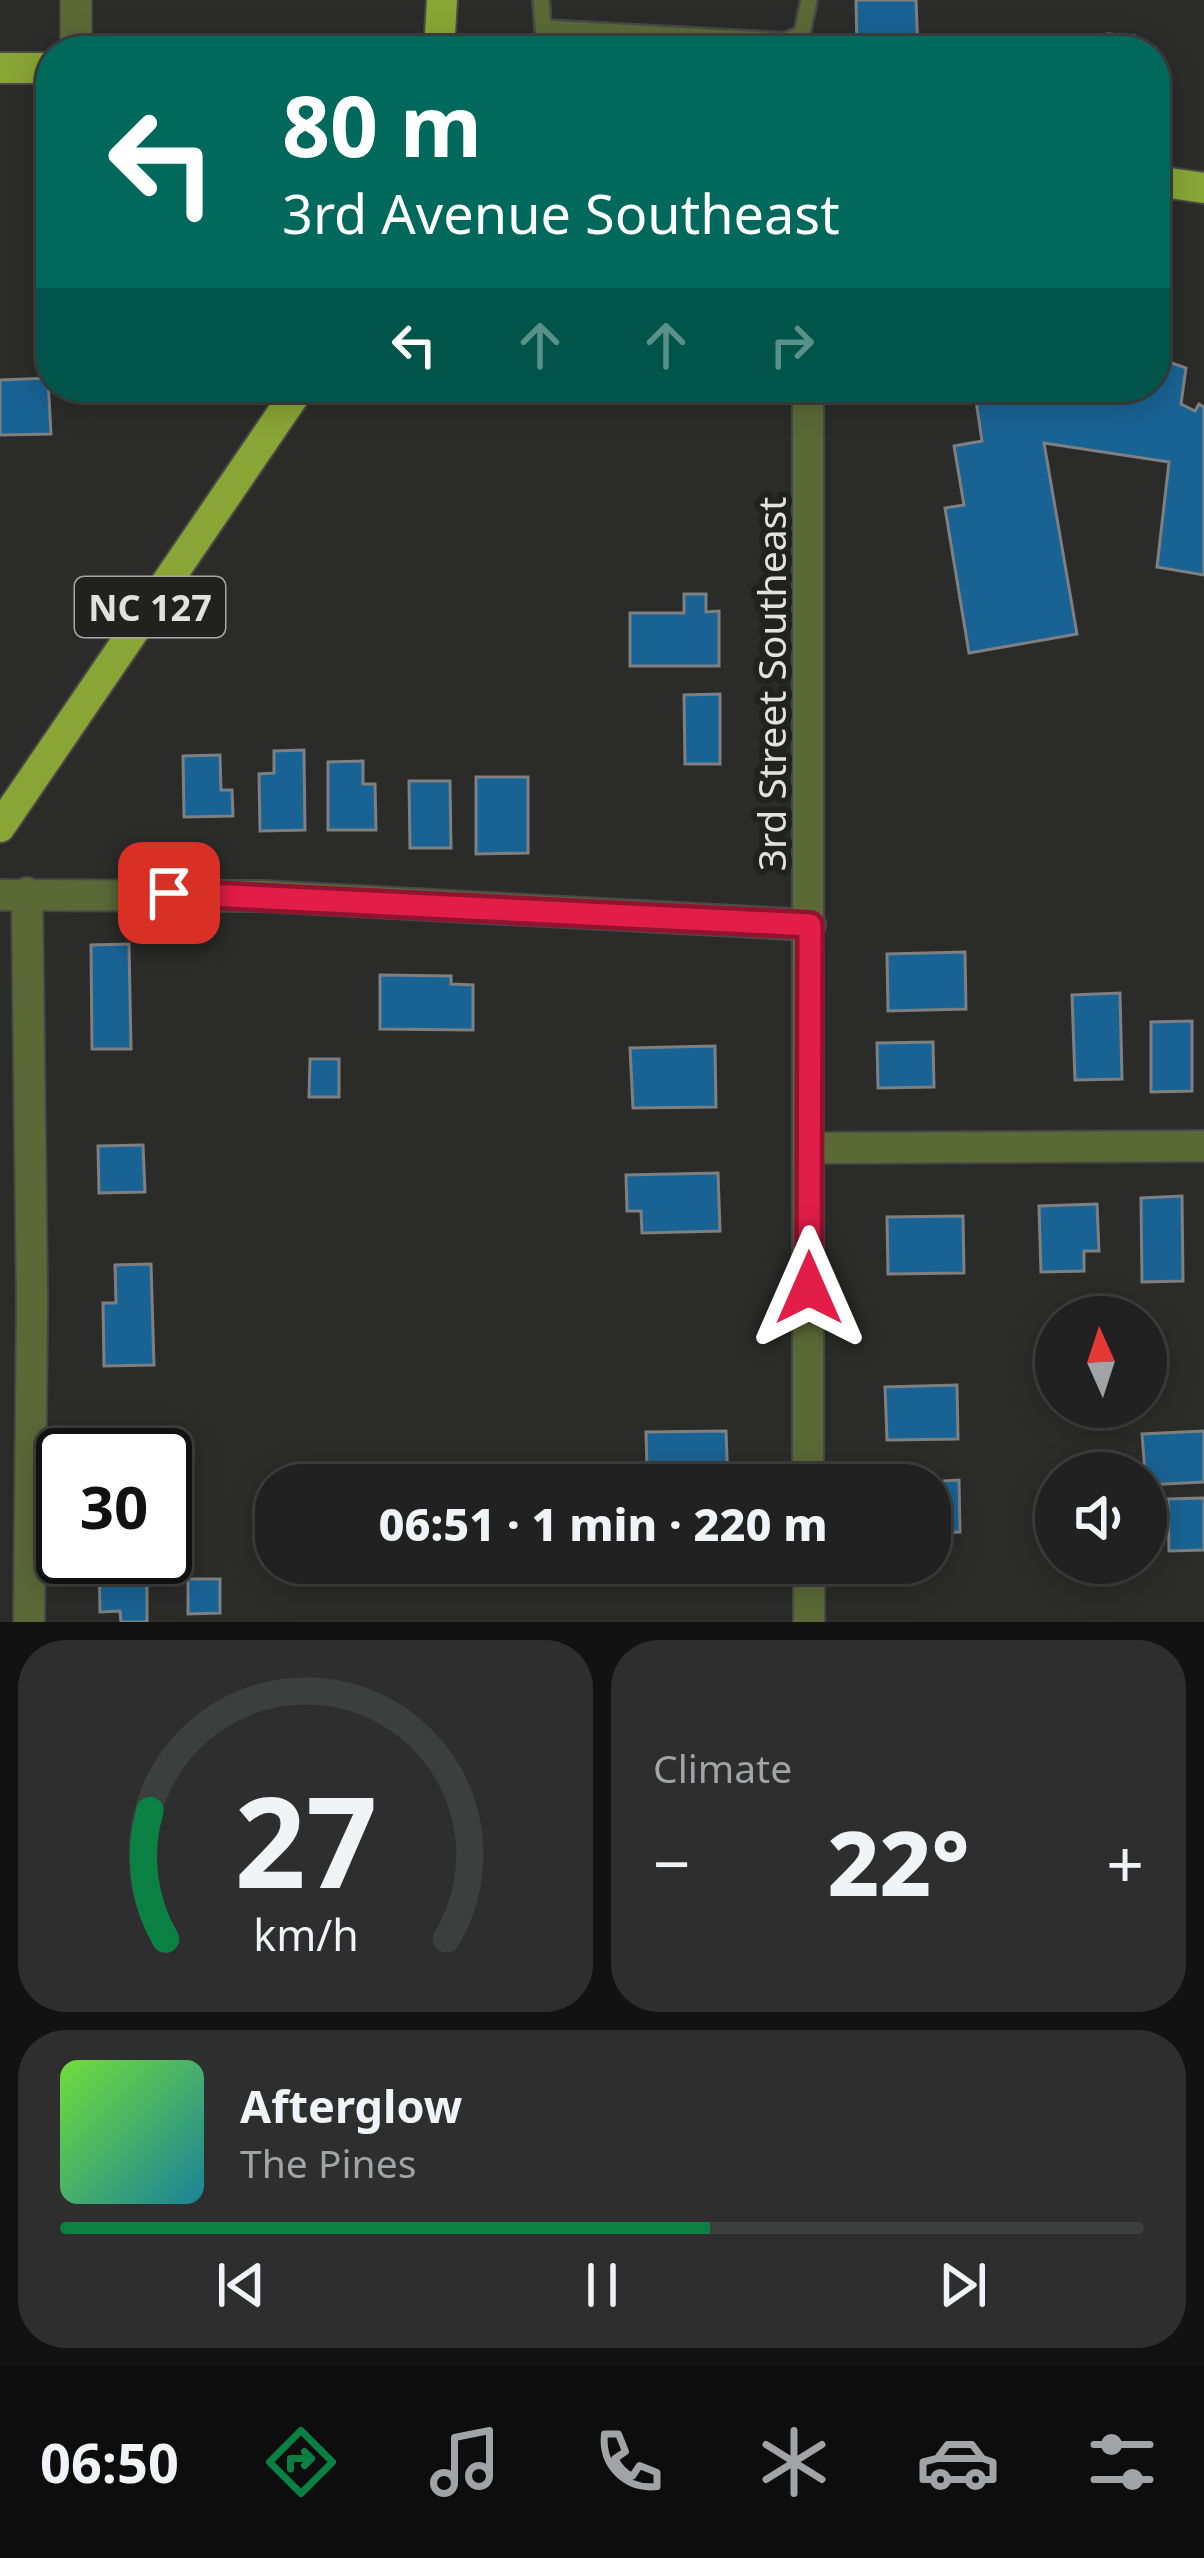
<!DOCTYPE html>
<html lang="en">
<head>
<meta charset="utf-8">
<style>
	:root { --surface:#202120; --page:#2d2e2d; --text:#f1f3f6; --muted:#a2a3a5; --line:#3d3e3e; --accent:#0b8043 }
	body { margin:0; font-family:"Noto Sans",sans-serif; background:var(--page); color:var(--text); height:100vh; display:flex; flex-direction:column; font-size:45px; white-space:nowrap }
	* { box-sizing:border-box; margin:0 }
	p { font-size:39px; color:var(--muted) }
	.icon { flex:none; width:66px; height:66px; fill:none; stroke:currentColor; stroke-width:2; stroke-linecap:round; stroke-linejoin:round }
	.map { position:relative; height:1622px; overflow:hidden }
	.drawer { display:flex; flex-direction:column; gap:18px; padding:18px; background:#121212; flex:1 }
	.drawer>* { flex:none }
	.top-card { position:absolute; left:36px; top:36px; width:1134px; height:366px; border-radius:48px; box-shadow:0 6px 30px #0003,0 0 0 3px var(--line); background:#00695c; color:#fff; overflow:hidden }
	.needle { width:78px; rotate:357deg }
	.buttons { position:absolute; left:1035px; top:1296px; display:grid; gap:24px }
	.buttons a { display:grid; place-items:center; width:132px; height:132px; border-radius:50%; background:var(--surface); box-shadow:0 6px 30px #0003,0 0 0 3px var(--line); font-size:60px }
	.speed { position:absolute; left:36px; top:1428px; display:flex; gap:24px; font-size:60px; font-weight:700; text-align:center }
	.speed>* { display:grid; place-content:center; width:156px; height:156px; border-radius:50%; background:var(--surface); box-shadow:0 6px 30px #0003,0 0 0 3px var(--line); line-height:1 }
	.speed .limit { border:6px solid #111; border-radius:18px; background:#fff; color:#111 }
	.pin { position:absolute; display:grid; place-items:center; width:102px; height:102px; color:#fff; margin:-51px; border-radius:24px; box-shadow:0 6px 18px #0006 }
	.me { position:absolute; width:132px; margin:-66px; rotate:0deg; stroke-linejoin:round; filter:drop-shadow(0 0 9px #0008) }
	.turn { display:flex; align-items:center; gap:42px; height:252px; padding:0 48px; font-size:54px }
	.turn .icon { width:156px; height:156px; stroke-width:2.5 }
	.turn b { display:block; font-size:84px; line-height:102px }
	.lanes { display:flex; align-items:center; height:114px; padding:0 48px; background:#0003; justify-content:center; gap:60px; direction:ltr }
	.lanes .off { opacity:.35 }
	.big { font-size:90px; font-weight:800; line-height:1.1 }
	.drawer .tile { flex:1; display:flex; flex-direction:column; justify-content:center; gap:18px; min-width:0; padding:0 42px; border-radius:48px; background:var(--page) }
	.drawer .dial { align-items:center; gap:0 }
	.dial svg { height:312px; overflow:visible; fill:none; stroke:var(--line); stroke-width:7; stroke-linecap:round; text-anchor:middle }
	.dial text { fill:var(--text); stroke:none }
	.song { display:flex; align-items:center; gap:36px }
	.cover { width:144px; height:144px; border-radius:18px; background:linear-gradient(135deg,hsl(100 70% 55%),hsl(190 70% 35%)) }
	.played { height:12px; border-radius:6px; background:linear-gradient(90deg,var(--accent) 60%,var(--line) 60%) }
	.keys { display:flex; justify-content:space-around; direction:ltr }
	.heat { display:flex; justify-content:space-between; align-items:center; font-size:66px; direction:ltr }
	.drawer .tiles { flex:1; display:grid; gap:18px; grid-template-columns:1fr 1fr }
	.tile:last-child { grid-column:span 2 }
	.trip { position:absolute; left:255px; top:1464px; width:696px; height:120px; border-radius:48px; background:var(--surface); box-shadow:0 6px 30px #0003,0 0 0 3px var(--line); font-weight:800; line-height:120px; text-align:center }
	.tabs { display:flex; height:192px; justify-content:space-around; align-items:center; background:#0d0d0d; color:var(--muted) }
	.tabs .icon { width:84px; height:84px }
	.tabs .on { color:var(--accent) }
	.tabs b { font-size:54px; color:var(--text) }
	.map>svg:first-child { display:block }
	.building { fill:#196394; stroke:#7d7f81; stroke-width:3 }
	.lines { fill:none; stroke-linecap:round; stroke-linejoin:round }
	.service-casing { stroke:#484947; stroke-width:20 }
	.minor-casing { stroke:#484947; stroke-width:34 }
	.primary-casing { stroke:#484947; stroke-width:34 }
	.service { stroke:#5b6937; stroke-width:15 }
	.minor { stroke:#5b6937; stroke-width:30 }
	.primary { stroke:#89a535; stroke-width:30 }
	.route-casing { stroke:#92132f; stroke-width:30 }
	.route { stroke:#e11d48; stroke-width:21 }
	.labels { text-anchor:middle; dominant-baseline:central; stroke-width:12; stroke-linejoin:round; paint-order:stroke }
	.shield { fill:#212220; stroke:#a7a8a6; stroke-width:3 }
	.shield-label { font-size:36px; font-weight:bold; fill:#e1e1e0 }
	.street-label { font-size:39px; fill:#e1e1e0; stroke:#212220 }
</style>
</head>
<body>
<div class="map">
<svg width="1204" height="1622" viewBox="0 0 1204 1622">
	<rect width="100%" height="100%" fill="#2b2c2a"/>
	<g class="building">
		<path d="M856 0H916L918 51H857Z"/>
		<path d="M1108 34 1134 36V45L1155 47V51H1106Z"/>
		<path d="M1155 357 1186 368 1181 404 1195 411 1199 404 1204 407V575L1157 567 1169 462 1044 443 1077 634 969 653 945 508 964 505 954 446 982 441 975 394 1018 387H1155Z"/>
		<path d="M48 378 51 434 0 435V380Z"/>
		<path d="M684 594H706V612L719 611V666H630V613H684Z"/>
		<path d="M720 694V764H685L684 695Z"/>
		<path d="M304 750 305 830 260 831 259 774 274 773V751Z"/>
		<path d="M220 755 221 790H232L233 816 184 817 183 756Z"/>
		<path d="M363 761V784H375L376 830H328V762Z"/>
		<path d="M476 777H528V853L476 854Z"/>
		<path d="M409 781H450L451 848H410Z"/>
		<path d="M129 944 131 1049H92L91 945Z"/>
		<path d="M965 952 966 1009 888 1011 887 954Z"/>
		<path d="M380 975 451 976V984L473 985V1030L380 1029Z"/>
		<path d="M1120 993 1122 1079 1075 1080 1072 995Z"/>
		<path d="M1192 1021V1091L1151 1092V1022Z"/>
		<path d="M933 1042 934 1087 878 1088 877 1043Z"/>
		<path d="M715 1046 716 1107 633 1108 630 1048Z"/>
		<path d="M310 1059H339V1097H309Z"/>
		<path d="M143 1145 145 1192 99 1193 98 1146Z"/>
		<path d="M718 1173 720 1231 642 1233 641 1211H627L626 1175Z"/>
		<path d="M1182 1196 1183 1281 1142 1282 1141 1198Z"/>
		<path d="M1097 1204 1099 1251H1084V1271L1041 1272 1039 1206Z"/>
		<path d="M963 1216 964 1273 888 1274 887 1217Z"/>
		<path d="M151 1264 154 1365 104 1366 103 1303H116L115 1265Z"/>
		<path d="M957 1385 958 1439 887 1440 885 1387Z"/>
		<path d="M726 1431 728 1485H663V1469H647L646 1432Z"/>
		<path d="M1204 1431V1482L1146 1485 1142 1434Z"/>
		<path d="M173 1433 175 1464H183L185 1489 165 1490V1455H102V1436Z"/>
		<path d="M959 1480 960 1532 930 1533V1485H874Z"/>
		<path d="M1204 1498V1550L1169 1551 1168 1499Z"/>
		<path d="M99 1557H147V1622H121L120 1611 100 1612Z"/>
		<path d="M188 1579H220V1613L188 1614Z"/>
	</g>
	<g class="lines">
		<defs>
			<g id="service">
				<path d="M541 0 545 51"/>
				<path d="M543 28 785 41 802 34 809 0"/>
			</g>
			<g id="minor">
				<path d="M76 0V51"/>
				<path d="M808 387V1485"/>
				<path d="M27 893 32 1301 29 1622"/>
				<path d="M0 895 262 896 810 925"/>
				<path d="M810 1148 1204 1146"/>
				<path d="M809 1563V1622"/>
			</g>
			<g id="primary">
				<path d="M439 51 442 0"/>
				<path d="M0 68H51"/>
				<path d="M1155 181 1204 188"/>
				<path d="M0 827 300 387"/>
			</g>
		</defs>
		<use href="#service" class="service-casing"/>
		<use href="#minor" class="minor-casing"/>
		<use href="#primary" class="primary-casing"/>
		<use href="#service" class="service"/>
		<use href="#minor" class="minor"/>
		<use href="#primary" class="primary"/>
	</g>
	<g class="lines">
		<defs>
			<path id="route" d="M169 893 810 925 809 1288"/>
		</defs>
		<use href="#route" class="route-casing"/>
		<use href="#route" class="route"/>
	</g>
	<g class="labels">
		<rect class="shield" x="75" y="577" width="150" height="60" rx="9"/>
		<g class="shield-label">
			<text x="150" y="607">NC 127</text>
		</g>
		<g class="street-label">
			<text transform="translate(770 684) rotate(-90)">3rd Street Southeast</text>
		</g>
	</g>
</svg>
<div class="buttons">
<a><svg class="needle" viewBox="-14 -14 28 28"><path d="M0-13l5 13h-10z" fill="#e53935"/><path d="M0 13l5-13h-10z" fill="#a2a3a5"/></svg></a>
<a><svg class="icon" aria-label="sound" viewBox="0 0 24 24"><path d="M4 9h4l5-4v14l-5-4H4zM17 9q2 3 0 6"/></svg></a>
</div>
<div class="speed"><div class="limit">30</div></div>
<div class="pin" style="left:169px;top:893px;background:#d93025"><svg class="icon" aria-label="arrive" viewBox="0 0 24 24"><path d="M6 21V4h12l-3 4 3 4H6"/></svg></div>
<svg class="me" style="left:809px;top:1288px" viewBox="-20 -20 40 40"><path d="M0-17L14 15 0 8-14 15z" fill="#e11d48" stroke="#fff" stroke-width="4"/></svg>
<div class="trip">06:51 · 1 min · 220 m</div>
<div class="top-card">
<div class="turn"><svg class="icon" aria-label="left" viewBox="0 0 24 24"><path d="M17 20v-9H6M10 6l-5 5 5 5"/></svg><div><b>80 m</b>3rd Avenue Southeast</div></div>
<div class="lanes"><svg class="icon" aria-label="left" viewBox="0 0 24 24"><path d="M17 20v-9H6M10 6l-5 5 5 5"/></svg><svg class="icon off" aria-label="ahead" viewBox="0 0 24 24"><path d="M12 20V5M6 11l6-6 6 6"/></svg><svg class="icon off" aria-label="ahead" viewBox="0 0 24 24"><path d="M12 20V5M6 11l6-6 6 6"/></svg><svg class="icon off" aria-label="right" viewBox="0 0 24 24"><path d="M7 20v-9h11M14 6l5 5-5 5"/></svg></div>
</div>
</div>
<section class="drawer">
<div class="tiles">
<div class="tile dial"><svg viewBox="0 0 100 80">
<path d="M14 69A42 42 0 1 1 86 69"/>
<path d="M14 69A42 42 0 0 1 10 36" stroke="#0b8043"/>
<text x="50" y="56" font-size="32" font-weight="700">27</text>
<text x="50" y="72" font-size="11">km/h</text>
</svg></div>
<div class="tile"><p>Climate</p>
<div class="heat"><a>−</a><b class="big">22°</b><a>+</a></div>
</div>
<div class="tile">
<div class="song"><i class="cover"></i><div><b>Afterglow</b><p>The Pines</p></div></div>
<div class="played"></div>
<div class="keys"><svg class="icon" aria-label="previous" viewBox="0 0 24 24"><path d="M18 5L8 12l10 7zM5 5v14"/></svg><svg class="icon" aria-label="pause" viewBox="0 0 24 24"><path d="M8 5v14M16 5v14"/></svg><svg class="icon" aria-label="next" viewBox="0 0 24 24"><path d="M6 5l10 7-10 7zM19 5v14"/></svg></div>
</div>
</div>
</section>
<nav class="tabs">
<b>06:50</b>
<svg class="icon on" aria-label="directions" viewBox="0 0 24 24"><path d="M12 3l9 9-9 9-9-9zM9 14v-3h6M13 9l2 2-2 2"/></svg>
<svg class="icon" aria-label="music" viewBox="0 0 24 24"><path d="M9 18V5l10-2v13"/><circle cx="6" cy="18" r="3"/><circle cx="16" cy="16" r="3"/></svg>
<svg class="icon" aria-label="phone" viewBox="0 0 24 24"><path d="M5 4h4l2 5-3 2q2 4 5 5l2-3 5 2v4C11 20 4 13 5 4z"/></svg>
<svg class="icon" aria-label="climate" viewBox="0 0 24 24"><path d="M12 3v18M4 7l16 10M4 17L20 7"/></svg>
<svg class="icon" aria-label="car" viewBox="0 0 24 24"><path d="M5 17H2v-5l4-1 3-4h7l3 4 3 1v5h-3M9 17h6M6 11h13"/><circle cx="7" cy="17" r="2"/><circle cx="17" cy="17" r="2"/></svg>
<svg class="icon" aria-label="filters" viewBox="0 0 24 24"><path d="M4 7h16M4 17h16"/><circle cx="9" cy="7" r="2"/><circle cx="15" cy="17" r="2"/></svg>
</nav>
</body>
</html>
